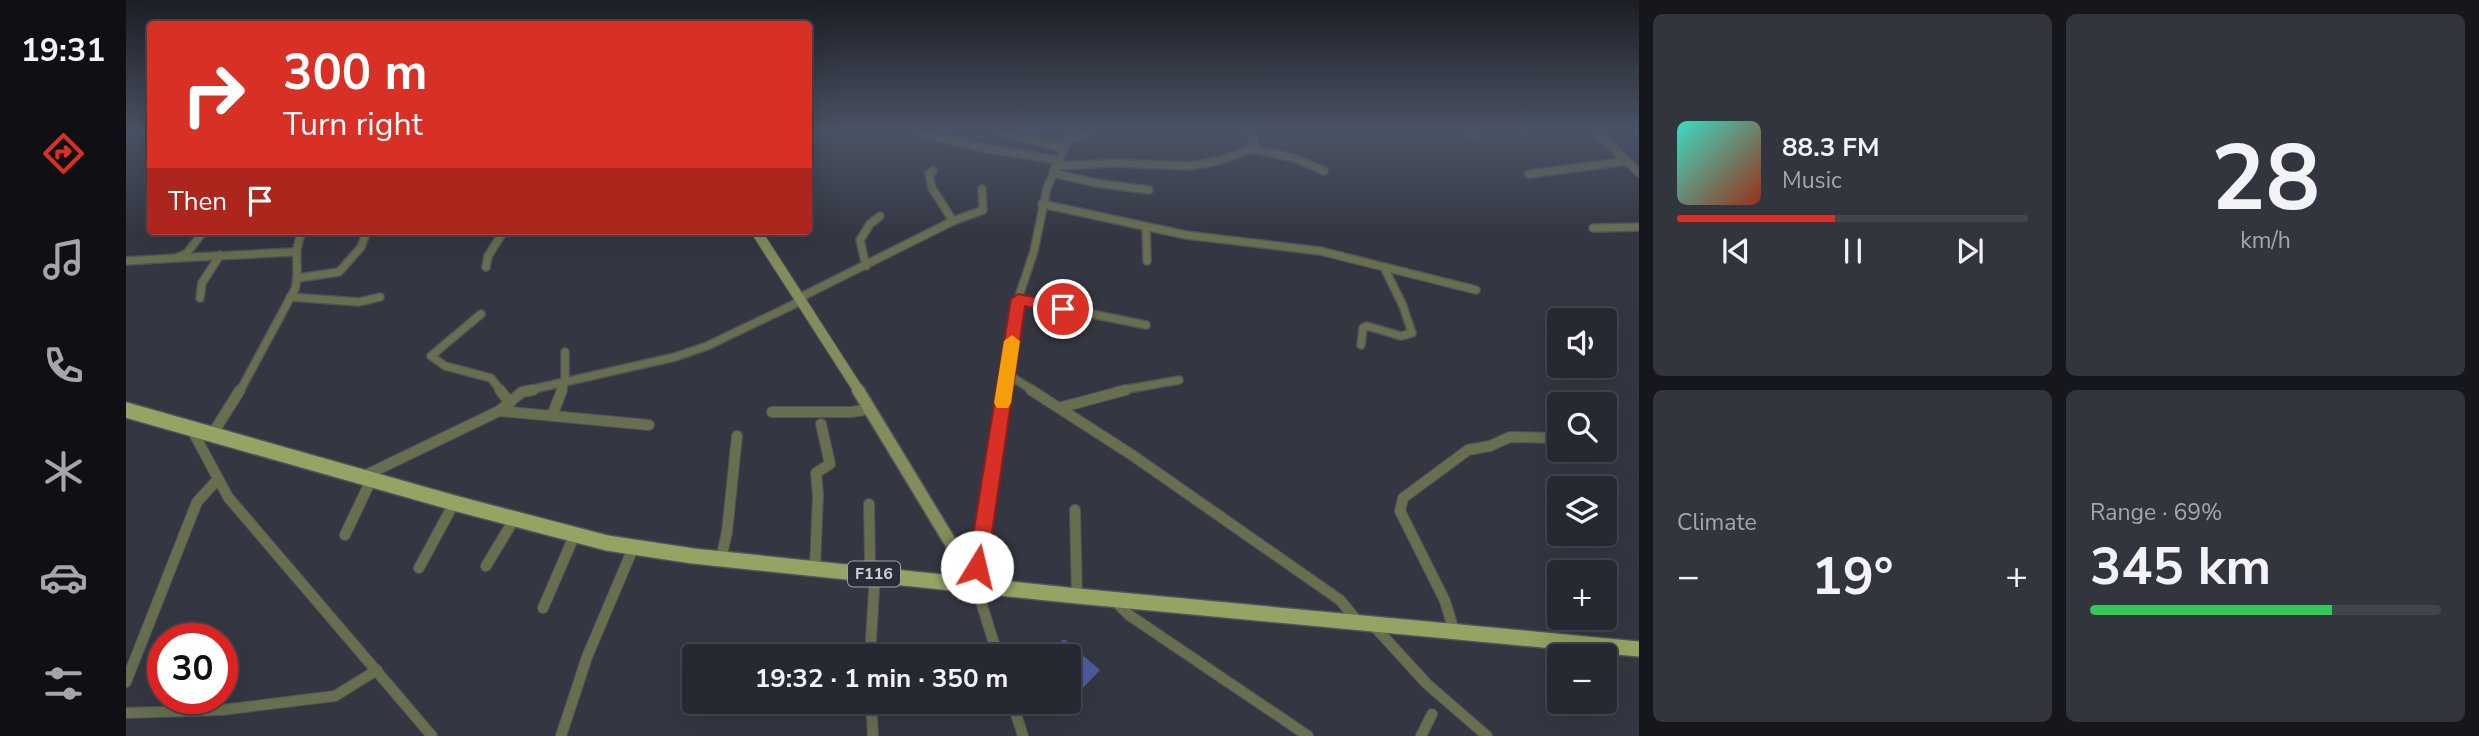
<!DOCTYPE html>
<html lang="en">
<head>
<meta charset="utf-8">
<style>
	:root { --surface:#272932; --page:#33353e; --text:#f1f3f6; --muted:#a4a6ac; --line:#43454d; --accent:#d93025 }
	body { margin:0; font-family:"Nunito Sans",sans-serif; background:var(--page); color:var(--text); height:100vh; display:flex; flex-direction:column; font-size:26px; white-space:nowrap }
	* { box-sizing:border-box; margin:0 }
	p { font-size:23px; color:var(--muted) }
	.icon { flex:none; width:38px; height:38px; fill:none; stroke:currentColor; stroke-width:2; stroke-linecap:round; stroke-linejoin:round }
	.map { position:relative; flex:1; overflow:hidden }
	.drawer { display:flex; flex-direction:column; gap:14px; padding:14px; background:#15171c; width:840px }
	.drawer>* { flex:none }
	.guide { position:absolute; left:21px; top:21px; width:665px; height:214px; border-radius:7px; box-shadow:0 7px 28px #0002,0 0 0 2px var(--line); background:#d93025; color:#fff; overflow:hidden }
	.tools { position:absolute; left:1421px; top:308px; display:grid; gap:14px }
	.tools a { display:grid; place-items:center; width:70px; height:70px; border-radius:7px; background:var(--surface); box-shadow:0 7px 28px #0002,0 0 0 2px var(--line); font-size:35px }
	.speed { position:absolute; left:21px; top:623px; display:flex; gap:14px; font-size:35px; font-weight:700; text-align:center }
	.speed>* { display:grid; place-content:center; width:91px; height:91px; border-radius:50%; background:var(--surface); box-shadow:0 7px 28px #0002,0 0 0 2px var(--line); line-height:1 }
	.speed .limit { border:10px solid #d22; background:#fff; color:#111 }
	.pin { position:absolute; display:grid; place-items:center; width:60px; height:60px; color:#fff; margin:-30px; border:4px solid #fff; border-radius:50%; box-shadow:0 2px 7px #0007 }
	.me { position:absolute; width:77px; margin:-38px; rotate:9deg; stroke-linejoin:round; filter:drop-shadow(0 0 5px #0008) }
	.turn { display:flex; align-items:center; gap:24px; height:147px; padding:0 21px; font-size:32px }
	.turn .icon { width:91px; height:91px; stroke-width:2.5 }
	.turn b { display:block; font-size:49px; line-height:60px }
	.then { display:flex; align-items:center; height:66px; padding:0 21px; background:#0003; gap:14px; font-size:26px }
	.big { font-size:52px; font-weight:700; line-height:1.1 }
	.drawer .tile { flex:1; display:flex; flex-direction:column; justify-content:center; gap:10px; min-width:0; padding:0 24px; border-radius:10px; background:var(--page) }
	.drawer .dial { align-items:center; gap:0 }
	.dial b { font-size:91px; line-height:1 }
	.song { display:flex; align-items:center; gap:21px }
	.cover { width:84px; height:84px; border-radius:10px; background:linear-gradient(135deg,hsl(170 70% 55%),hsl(10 70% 35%)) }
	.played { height:7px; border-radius:4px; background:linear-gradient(90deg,var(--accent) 45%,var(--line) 45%) }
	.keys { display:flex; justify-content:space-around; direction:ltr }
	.heat { display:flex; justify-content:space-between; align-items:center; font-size:38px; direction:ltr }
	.charge { height:10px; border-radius:5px; background:linear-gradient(90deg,#34c759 69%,var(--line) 0) }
	.drawer .tiles { flex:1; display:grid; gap:14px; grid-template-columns:repeat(2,1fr) }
	.trip { position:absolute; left:556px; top:644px; width:399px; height:70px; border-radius:7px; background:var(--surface); box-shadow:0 7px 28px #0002,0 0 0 2px var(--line); font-weight:700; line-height:70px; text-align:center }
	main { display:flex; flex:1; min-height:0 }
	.tab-bar { display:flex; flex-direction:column; width:126px; justify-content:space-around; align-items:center; background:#101014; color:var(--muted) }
	.tab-bar .icon { width:49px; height:49px }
	.tab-bar .active { color:var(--accent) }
	.tab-bar b { font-size:32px; color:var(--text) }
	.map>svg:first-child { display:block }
	.water { fill:#4c5c9d }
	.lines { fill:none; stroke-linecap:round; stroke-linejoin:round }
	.street-far1-casing { stroke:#50535d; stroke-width:10 }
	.street-casing { stroke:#50535d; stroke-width:12 }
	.secondary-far1-casing { stroke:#50535d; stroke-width:12 }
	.secondary-casing { stroke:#50535d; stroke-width:15 }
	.primary-casing { stroke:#50535d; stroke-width:18 }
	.street-far1 { stroke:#686f4f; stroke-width:7 }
	.street { stroke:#686f4f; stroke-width:10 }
	.secondary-far1 { stroke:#828d5b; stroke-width:10 }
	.secondary { stroke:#828d5b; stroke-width:12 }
	.primary { stroke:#96a463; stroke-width:15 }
	.route { fill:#d93025; stroke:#8d1f18; stroke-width:2 }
	.slow { fill:#f59e0b }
	.labels { text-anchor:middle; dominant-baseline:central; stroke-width:7; stroke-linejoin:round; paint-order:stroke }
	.shield { fill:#2a2d38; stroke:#9fa1a9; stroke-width:2 }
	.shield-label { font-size:16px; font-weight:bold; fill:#d1d3da }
</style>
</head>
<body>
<main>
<nav class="tab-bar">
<b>19:31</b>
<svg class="icon active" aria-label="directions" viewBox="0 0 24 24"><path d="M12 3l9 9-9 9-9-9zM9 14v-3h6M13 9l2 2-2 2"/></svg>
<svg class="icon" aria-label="music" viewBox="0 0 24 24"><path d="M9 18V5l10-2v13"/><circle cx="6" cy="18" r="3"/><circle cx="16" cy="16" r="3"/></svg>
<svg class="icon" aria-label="phone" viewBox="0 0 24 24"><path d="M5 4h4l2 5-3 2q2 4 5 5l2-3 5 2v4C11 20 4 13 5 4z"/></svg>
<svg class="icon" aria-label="climate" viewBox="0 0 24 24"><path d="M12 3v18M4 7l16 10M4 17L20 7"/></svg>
<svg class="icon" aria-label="car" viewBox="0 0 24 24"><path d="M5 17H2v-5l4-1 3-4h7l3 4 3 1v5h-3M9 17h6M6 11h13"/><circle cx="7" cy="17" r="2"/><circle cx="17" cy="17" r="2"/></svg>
<svg class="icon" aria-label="filters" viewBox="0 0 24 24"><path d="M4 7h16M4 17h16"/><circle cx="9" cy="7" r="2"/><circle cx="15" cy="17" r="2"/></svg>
</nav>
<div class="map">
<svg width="1513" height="736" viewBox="0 0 1513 736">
	<rect width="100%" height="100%" fill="#343742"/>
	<path class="water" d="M938 639 974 670 957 688 943 676V656L920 655Z"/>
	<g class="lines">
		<defs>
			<g id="street-far1">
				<path d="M791 132 858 148 931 160"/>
				<path d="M874 132 937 148"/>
				<path d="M1345 132 1349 137"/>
				<path d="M1471 132 1513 173"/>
				<path d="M941 140 964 132"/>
				<path d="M1126 149 1172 159 1198 171"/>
				<path d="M929 166 989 163 1064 166 1091 161 1126 149 1129 147 1124 132"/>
				<path d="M807 171 803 174 806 188 827 221"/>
				<path d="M927 173 970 183 1023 190"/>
				<path d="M1403 174 1501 161"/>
				<path d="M916 204 1060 235 1194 251 1350 290"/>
				<path d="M1020 228 1021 261"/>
				<path d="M1467 228 1513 227"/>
				<path d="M50 258 167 252"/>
				<path d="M0 261 50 258 60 254 78 231"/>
				<path d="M740 266 734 240 744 224 754 216"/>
				<path d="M360 267 362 256 378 231"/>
				<path d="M172 278 213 272 235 247 241 231"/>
				<path d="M164 297 233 302 254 297"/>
				<path d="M74 298 76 283 94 255"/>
				<path d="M673 298 827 221 857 210 856 189"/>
				<path d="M892 299 1020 325"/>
				<path d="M355 314 305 356 319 366 365 378 375 391"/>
				<path d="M1235 345 1237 328 1241 326 1275 336 1286 333 1277 306 1258 267"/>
				<path d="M881 374 908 391"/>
				<path d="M114 391 169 289C175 267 165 253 177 231"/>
				<path d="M399 391 549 357 581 346 675 301"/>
				<path d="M435 391 439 382V352"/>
				<path d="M878 391 892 299 908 251 921 188 945 132"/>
				<path d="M991 391 1053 380"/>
			</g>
			<g id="street">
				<path d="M374 390 384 403"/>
				<path d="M905 390 1006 455 1214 600 1232 622"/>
				<path d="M936 407 1000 390"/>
				<path d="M373 411 523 425"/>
				<path d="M646 412H725L744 409"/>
				<path d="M426 416 436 390"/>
				<path d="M66 430 102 497 306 736"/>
				<path d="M87 433 114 390"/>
				<path d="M238 476 373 411 396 392 407 390"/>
				<path d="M949 510 951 596"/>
				<path d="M219 535 246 478"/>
				<path d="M595 559 601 532 611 436"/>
				<path d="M360 566 389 518"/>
				<path d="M293 568 328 503"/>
				<path d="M689 568 692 495 690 473 704 464 695 424"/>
				<path d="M736 573 744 562 743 504"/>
				<path d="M990 602 1003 615 1182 736"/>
				<path d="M417 608 449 534"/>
				<path d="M1247 625 1301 684 1361 736"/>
				<path d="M1328 631 1319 601 1274 511 1277 498 1342 450 1364 446 1384 437 1433 438"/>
				<path d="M744 656 749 574"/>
				<path d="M872 656 849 583 878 390"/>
				<path d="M0 682 71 502 92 479"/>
				<path d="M745 702 747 736"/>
				<path d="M886 702 897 736"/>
				<path d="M0 713 96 710 209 696 251 670"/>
				<path d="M435 736 461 657 508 546"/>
				<path d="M1295 736 1306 714"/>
			</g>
			<path id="secondary-far1" d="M630 231 733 391"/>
			<path id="secondary" d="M732 390 849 583"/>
			<path id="primary" d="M0 410 328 503 481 543 567 556 951 596 1513 649"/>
		</defs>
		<use href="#street-far1" class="street-far1-casing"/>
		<use href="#street" class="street-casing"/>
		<use href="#secondary-far1" class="secondary-far1-casing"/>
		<use href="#secondary" class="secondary-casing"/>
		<use href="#primary" class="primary-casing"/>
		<use href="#street-far1" class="street-far1"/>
		<use href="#street" class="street"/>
		<use href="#secondary-far1" class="secondary-far1"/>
		<use href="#secondary" class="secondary"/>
		<use href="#primary" class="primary"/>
	</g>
	<linearGradient id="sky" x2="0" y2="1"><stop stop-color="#1d1e24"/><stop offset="0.56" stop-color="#4a5365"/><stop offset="1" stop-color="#4a5365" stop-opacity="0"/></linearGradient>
	<rect width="1513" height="235" fill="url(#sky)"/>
	<path class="route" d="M892 294 937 303 945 309 937 314 899 306 861 567 858 573 851 576 844 573 842 567 885 299Z"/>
	<path class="slow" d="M886 335 894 341 885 403 882 408H871L868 403 878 341Z"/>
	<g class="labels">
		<rect class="shield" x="722" y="561.5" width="52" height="25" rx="5"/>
		<g class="shield-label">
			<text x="748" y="574">F116</text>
		</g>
	</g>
</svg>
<div class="tools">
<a><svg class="icon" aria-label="sound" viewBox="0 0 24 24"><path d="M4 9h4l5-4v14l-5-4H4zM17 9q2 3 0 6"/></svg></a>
<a><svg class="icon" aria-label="search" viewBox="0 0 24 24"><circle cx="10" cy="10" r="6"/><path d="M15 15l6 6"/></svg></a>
<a><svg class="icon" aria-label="layers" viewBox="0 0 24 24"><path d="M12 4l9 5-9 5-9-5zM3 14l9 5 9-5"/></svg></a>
<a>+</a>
<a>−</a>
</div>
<div class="speed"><div class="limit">30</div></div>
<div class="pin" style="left:937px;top:309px;background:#d93025"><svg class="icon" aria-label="arrive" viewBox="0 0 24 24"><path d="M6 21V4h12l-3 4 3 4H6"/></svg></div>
<svg class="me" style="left:851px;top:567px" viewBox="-20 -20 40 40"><circle r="19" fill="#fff"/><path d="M0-13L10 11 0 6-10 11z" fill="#d93025"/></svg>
<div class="trip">19:32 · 1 min · 350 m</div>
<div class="guide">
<div class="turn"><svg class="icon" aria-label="right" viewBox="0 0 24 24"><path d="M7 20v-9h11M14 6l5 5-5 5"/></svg><div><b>300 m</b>Turn right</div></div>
<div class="then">Then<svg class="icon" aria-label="arrive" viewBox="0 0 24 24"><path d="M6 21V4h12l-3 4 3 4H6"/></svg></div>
</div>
</div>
<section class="drawer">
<div class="tiles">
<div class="tile">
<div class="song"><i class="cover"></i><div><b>88.3 FM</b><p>Music</p></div></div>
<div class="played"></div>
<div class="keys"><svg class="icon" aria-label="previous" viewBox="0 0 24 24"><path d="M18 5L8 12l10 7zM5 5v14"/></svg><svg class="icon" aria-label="pause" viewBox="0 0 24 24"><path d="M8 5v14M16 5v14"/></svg><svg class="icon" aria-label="next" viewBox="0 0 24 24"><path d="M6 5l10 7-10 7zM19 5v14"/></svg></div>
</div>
<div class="tile dial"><b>28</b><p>km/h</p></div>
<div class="tile"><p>Climate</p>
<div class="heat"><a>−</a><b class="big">19°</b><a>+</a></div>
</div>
<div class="tile"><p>Range · 69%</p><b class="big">345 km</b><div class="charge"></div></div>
</div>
</section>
</main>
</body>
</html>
